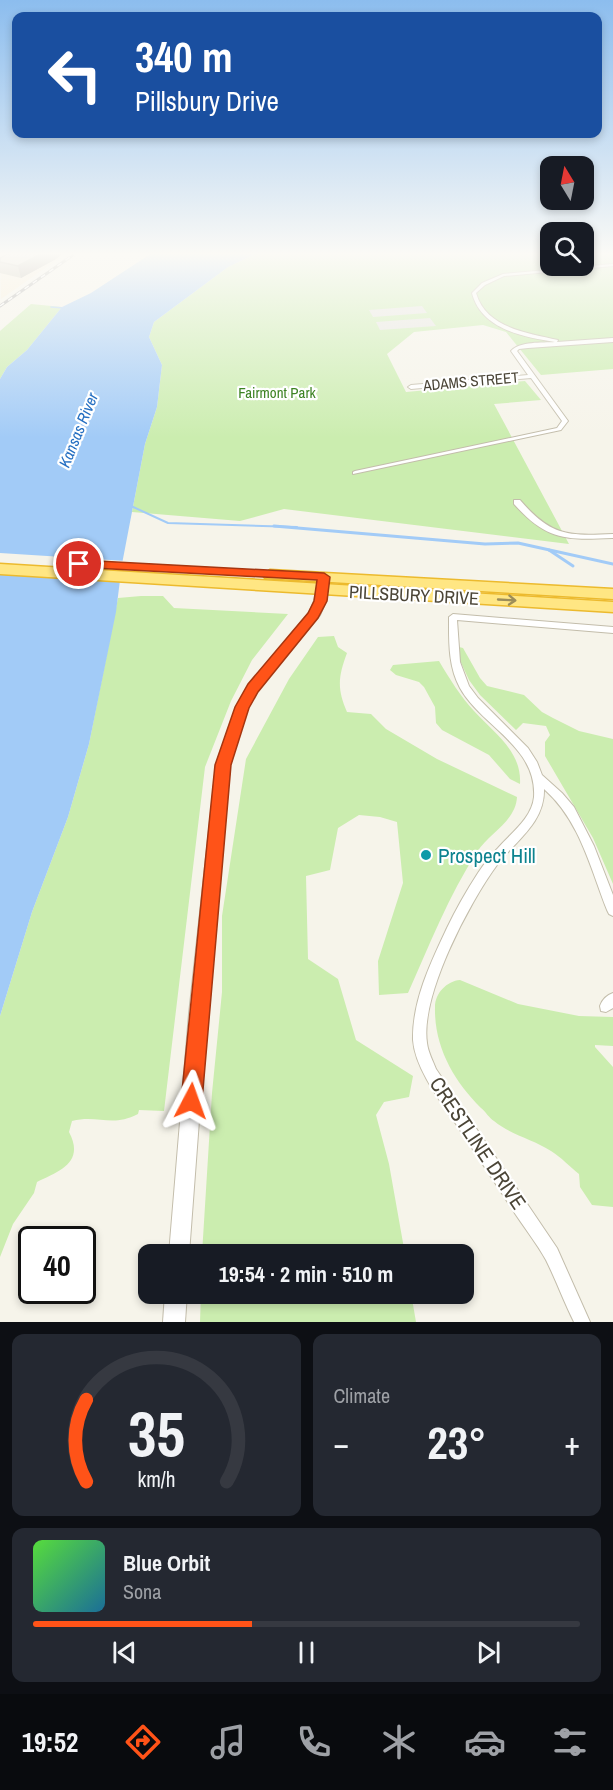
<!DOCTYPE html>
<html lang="en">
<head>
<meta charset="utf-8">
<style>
	:root { --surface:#171b24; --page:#242831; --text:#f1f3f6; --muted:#9ea1a6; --line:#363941; --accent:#ff5318 }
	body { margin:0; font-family:"Archivo Narrow",sans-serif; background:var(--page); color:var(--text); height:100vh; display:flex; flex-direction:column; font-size:22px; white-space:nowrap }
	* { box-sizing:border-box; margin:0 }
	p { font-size:20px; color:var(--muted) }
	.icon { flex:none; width:33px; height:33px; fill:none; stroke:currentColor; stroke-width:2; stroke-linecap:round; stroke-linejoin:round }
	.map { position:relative; height:1322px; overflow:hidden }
	.panel { display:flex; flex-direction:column; gap:12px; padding:12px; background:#0d0f14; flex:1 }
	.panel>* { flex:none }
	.hud { position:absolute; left:12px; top:12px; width:590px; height:126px; border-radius:12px; box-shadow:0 3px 9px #0003; background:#1a4fa0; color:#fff; overflow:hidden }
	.needle { width:39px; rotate:350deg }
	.fabs { position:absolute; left:540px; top:156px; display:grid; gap:12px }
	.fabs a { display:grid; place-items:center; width:54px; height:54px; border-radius:12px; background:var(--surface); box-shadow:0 3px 9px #0003; font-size:30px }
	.speed { position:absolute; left:18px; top:1226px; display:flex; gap:12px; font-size:30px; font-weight:700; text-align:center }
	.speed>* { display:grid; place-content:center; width:78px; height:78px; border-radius:50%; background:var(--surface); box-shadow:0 3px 9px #0003; line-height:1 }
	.speed .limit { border:3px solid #111; border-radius:9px; background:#fff; color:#111 }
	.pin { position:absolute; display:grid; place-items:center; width:51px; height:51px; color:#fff; margin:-26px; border:3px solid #fff; border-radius:50%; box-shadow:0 2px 6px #0007 }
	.me { position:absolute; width:66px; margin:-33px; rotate:4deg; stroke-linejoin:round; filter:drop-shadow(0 0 4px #0008) }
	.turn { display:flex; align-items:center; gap:21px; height:126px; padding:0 24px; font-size:27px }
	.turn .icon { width:78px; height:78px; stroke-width:2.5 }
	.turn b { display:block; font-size:42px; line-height:51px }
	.big { font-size:45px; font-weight:800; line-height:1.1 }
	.panel .widget { flex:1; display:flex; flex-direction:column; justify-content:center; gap:9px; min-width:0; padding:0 21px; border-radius:12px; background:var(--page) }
	.panel .dial { align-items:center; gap:0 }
	.dial svg { height:156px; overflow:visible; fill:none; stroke:var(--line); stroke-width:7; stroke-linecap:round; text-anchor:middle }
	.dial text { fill:var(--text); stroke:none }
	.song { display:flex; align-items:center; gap:18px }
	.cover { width:72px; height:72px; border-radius:9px; background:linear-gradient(135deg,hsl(110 70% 55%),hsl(200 70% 35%)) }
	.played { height:6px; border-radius:3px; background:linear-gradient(90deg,var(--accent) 40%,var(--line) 40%) }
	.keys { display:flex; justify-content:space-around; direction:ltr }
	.heat { display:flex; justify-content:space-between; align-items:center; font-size:33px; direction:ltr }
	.panel .tiles { flex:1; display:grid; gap:12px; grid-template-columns:1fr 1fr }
	.widget:last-child { grid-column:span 2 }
	.trip { position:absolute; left:138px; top:1244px; width:336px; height:60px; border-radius:12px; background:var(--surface); box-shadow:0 3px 9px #0003; font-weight:800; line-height:60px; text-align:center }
	.tab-bar { display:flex; height:96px; justify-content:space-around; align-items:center; background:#090b0e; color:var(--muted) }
	.tab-bar .icon { width:42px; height:42px }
	.tab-bar .on { color:var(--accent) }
	.tab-bar b { font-size:27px; color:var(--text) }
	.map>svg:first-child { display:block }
	.commercial { fill:#f9edd4 }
	.green { fill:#cbedaf }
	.parking { fill:#e7e6e1 }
	.water { fill:#a2cbf7 }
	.pier { fill:#f6f4ea }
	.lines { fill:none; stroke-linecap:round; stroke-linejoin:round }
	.stream-far2 { stroke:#a2cbf7; stroke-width:1.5 }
	.stream-far1 { stroke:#a2cbf7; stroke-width:2 }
	.stream { stroke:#a2cbf7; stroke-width:3 }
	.minor-casing { stroke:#c3bdab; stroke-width:2 }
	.tertiary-casing { stroke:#c3bdab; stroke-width:2 }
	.trunk-casing { stroke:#ecba2e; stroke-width:3 }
	.minor { fill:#fff; fill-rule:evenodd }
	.tertiary { fill:#fff; fill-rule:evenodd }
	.trunk { fill:#ffe683; fill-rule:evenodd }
	.rail-casing { stroke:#999; stroke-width:3 }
	.rail { stroke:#fff; stroke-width:1.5; stroke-dasharray:5; stroke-linecap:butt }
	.wall { fill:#bbb4a3 }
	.shaded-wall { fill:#989285 }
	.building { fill:#d9d1be; stroke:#989285; stroke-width:1.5 }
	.oneway { stroke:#9c8d59 }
	.route { fill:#ff5318; stroke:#a63610; stroke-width:1.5 }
	.culture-dot { fill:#0f9aa8; stroke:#fff; stroke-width:2 }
	.labels { text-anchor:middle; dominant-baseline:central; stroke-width:4.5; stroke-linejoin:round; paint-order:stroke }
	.far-street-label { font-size:15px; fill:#4b4537; stroke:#fff }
	.far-park-label { font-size:15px; fill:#3d8323; stroke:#fff }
	.far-water-label { font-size:16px; font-style:italic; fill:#256fc2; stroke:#fff }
	.street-label { font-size:18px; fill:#4b4537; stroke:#fff }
	.near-culture-label { font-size:21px; fill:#0d838f; stroke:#fff; text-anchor:start }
	.near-street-label { font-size:21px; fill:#4b4537; stroke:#fff }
</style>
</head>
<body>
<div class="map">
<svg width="613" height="1322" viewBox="0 0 613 1322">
	<rect width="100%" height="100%" fill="#f6f4ea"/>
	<path class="commercial" d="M0 253H67L1 299Z"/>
	<g class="green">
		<path d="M257 253H550V266H584V253H613V369L541 375 506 332 483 325 414 332 387 354 406 392 525 381 541 400 494 404 569 544 284 509 240 521 132 512 145 444 157 407 162 365 149 337 154 322 228 267Z"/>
		<path d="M31 304 62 307 27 350 7 367 0 379V331Z"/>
		<path d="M141 596H163L174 608 288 614 252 660 231 701 205 767 164 1111 139 1110 138 1114C111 1128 98 1114 72 1121L69 1132C85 1162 60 1171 37 1182L34 1193 13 1224 0 1257V1016L32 912 68 817 89 744 118 598Z"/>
		<path d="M334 636 338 647 347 653C338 677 337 689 347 712L371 714 386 729 437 759 517 797C516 821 489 833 477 852 449 895 429 946 408 993L379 995 378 961 403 883 397 822 380 817 359 815 338 828 330 870 306 876 308 959 338 979 356 1040 413 1076 409 1097 384 1102 376 1115 389 1164 405 1254H202L212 1093 222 992V916L246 759 289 679 318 637Z"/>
		<path d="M459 647 463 648 480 678 487 686 524 695 542 712 553 718 579 731 613 739V884L593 838 545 756V742L550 735 546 726 523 723 516 730 480 695 469 680 457 654Z"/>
		<path d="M439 661C449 678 461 697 474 711 494 733 522 751 520 784L510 779 489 755 442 730 436 723 435 707 424 687 419 682 396 675 390 670 393 665Z"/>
		<path d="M460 980 518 1004 579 1016 613 1017V1046L595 1045V1047L613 1067V1207L592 1205 580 1187 579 1174C570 1167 561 1157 551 1151 533 1139 511 1135 494 1121 489 1118 486 1112 481 1108 454 1081 434 1047 435 1007 435 993 447 981 460 980Z"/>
		<path d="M201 1293H411L416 1322H200Z"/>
	</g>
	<g class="parking">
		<path d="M422 306 427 313 373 317 369 310Z"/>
		<path d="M430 318 436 326 380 330 376 322Z"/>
	</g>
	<path class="water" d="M152 253H257L228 267 154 322 149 337 162 365 157 407 145 444 122 564 116 612 89 744 68 817 32 912 0 1016V379L7 367 27 350 62 307 91 293Z"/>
	<path class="pier" d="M0 553 126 561 123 580 0 573Z"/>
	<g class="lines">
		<path class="stream-far2" d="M51 307 64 308"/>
		<path class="stream-far1" d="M131 506 168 523 297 527"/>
		<g class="stream">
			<path d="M274 526 485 544 518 543 613 564"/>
			<path d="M549 550 573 566"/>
		</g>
		<defs>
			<g id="minor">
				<path d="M613 264V266L504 276 485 285 476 293C486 328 527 333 558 340L557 342 613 338V342L528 348 519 349 517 351 568 421 561 430 353 474V472L355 471 557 428 562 421 531 378 411 389 408 387 411 385 528 375 511 351C520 341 542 343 555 342 523 337 481 329 472 293L482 283 503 274Z"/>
				<path d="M514 500H520C551 536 567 536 613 534V538C566 540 547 541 514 504Z"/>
				<path d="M453 614 613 627V633L457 620 460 662 469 686 478 698 528 748 537 762 542 775 562 793 574 807 594 846 613 895V916L609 914 607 910C590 867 580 821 544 789 545 823 515 841 497 865 469 903 420 996 427 1043 428 1052 433 1061 436 1069L557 1248 590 1322H574C564 1302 556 1280 546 1260 537 1244 526 1230 516 1215 496 1184 476 1154 456 1124 440 1101 415 1068 413 1040 412 1001 431 962 447 928 456 909 467 890 478 873 484 864 491 855 498 848 511 833 532 818 534 797 537 746 481 726 460 688 448 666 449 641 449 617Z"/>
				<path d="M613 993V1008L606 1012 601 1011 600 1006C602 1000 607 995 613 993Z"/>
			</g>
			<g id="tertiary">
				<path d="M324 574 329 577 326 601 320 615 257 691 248 707 230 765 207 1014 189 1254H169L189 1014 216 765 236 707 249 685 309 613 314 601 319 577Z"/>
				<path d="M165 1293H187L185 1322H163Z"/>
			</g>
			<g id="trunk">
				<path d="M0 564 613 602V612L0 574Z"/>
				<path d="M270 570 613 589V599L265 578 263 575Z"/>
			</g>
		</defs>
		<use href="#minor" class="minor-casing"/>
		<use href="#tertiary" class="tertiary-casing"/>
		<use href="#trunk" class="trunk-casing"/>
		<use href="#minor" class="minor"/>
		<use href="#tertiary" class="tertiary"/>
		<use href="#trunk" class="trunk"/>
		<defs>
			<path id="rail" d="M0 306 76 253"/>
		</defs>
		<use href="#rail" class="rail-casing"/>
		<use href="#rail" class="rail"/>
	</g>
	<path class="wall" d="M0 258 56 259 21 278 0 273Z"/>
	<path class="shaded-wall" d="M44 252H65L56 259 21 278 18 266Z"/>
	<path class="building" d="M12 252H44L18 266 0 262V258Z"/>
	<defs><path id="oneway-shaft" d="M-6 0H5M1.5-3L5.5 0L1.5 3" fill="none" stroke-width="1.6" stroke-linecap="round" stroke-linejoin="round" transform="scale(1.5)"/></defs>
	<use class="oneway" href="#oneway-shaft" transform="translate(507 600) rotate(3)"/>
	<linearGradient id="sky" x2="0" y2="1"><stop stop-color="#8cbdee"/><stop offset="0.58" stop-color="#fbfaf6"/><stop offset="1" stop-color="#fbfaf6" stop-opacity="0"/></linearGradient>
	<rect width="613" height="438" fill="url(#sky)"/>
	<path class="route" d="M79 560 324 573 330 577 327 601 318 618 258 692 249 708 231 765 202 1101 199 1109 191 1112 184 1109 181 1101 215 765 235 707 248 684 308 613 314 601 317 580 75 567 73 564Z"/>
	<circle class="culture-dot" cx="426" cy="855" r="6"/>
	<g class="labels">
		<g class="far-street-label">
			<text transform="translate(471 381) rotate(-5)">ADAMS STREET</text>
		</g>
		<g class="far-park-label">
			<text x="277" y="392">Fairmont Park</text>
		</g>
		<g class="far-water-label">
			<text transform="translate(78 430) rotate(-68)">Kansas River</text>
		</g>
		<g class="street-label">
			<text transform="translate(414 595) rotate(3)">PILLSBURY DRIVE</text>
		</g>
		<g class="near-culture-label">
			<text x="438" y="855">Prospect Hill</text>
		</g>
		<g class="near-street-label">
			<text transform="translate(478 1143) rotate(56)">CRESTLINE DRIVE</text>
		</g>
	</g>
</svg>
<div class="fabs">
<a><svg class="needle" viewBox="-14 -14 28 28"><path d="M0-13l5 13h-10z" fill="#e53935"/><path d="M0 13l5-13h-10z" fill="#9ea1a6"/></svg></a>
<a><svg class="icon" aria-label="search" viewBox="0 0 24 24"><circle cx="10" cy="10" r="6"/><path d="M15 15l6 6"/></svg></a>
</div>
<div class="speed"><div class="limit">40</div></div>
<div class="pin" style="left:79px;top:564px;background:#d93025"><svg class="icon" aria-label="arrive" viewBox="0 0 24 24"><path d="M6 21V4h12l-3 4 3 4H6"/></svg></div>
<svg class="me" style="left:191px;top:1101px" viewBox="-20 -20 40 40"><path d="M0-17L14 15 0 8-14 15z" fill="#ff5318" stroke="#fff" stroke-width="4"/></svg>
<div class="trip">19:54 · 2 min · 510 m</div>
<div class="hud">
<div class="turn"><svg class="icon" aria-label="left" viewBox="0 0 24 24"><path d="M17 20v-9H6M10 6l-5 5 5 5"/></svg><div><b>340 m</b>Pillsbury Drive</div></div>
</div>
</div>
<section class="panel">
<div class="tiles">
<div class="widget dial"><svg viewBox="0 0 100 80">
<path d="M14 69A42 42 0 1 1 86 69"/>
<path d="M14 69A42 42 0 0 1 14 27" stroke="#ff5318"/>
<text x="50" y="56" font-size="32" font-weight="700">35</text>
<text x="50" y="72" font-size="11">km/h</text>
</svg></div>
<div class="widget"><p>Climate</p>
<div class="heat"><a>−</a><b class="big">23°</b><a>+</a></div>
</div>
<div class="widget">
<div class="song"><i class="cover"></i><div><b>Blue Orbit</b><p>Sona</p></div></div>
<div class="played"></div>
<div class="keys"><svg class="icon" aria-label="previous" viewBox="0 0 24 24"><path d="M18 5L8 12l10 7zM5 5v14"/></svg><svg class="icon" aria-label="pause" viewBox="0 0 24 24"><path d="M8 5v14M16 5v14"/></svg><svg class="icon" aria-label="next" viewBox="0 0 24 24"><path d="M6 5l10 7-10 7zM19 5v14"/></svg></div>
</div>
</div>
</section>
<nav class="tab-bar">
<b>19:52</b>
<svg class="icon on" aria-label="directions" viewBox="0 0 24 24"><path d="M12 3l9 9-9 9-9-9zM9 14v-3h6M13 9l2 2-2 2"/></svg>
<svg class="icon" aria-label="music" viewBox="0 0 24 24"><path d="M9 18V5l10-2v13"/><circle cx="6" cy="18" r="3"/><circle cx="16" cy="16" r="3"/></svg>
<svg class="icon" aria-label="phone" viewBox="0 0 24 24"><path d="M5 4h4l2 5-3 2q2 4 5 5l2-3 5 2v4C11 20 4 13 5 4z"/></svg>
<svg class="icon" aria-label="climate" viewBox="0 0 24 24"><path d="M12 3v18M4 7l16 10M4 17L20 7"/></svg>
<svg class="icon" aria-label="car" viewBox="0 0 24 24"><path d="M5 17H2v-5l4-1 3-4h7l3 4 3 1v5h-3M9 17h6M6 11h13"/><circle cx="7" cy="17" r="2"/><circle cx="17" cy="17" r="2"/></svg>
<svg class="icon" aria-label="filters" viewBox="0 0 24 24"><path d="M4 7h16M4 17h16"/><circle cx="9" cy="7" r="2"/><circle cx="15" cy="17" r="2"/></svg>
</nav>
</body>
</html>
